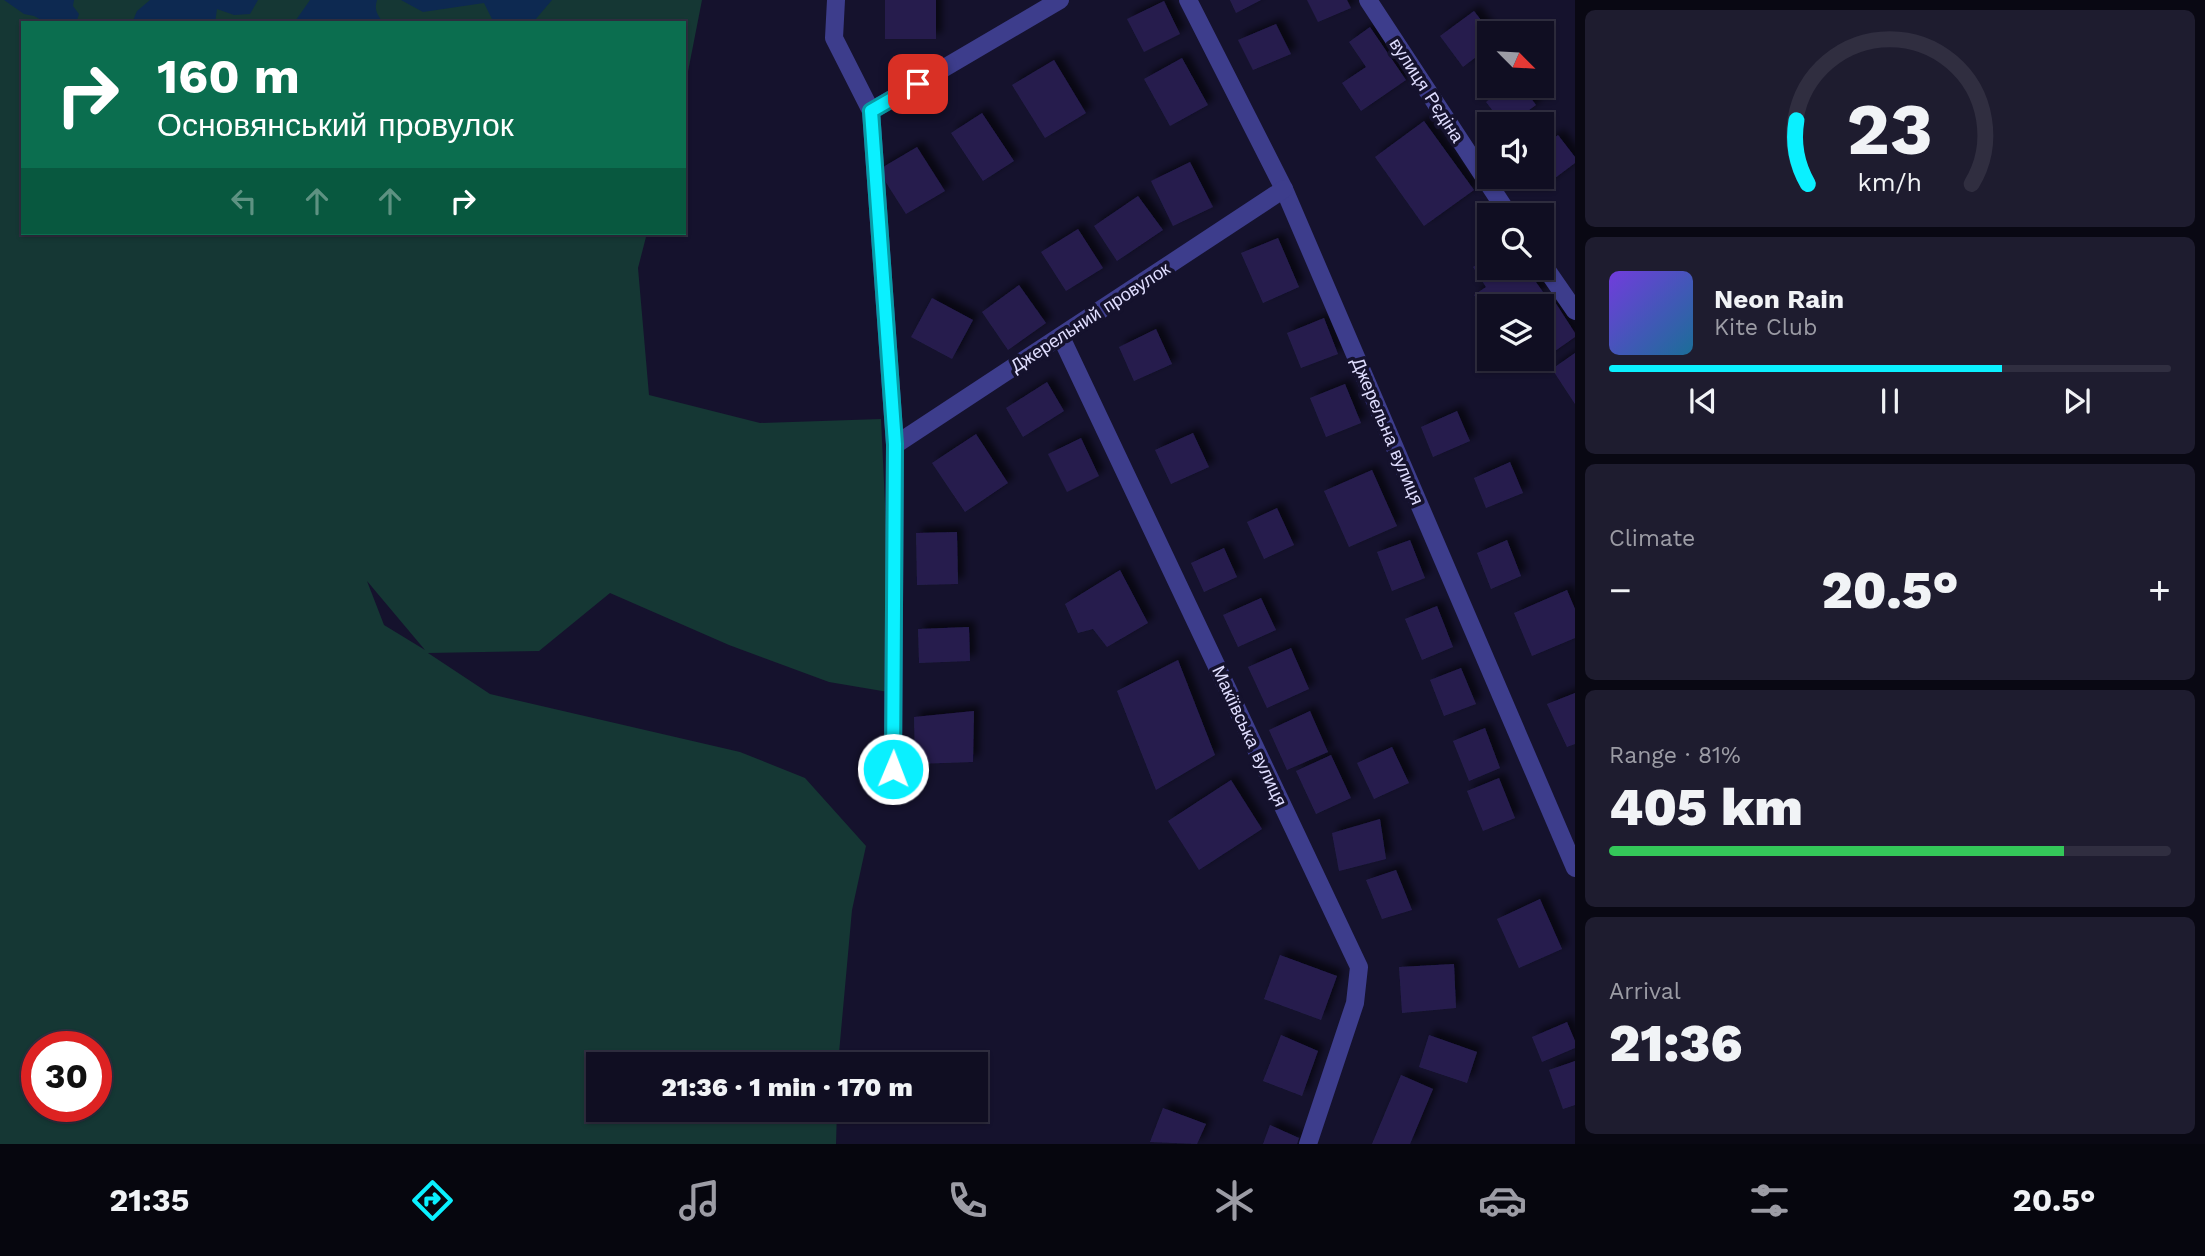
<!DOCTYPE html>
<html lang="en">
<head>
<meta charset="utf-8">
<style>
	:root { --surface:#100e22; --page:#1e1c2f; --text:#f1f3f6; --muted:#9c9ca5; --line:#302e40; --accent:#0af0ff }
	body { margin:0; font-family:"Work Sans",sans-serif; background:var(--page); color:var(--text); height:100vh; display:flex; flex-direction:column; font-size:26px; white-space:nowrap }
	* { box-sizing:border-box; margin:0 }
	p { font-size:23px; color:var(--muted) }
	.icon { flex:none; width:38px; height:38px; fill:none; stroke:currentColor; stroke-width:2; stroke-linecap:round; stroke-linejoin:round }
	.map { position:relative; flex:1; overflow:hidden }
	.panel { display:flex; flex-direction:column; gap:10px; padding:10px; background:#090813; width:630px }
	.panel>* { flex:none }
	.banner { position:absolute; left:21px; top:21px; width:665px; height:214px; border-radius:0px; box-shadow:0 2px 5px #0004,0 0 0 2px var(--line); background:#0b6e4f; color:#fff; overflow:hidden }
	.needle { width:46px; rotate:114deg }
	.controls { position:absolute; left:1477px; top:21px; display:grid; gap:14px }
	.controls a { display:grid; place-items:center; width:77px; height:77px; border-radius:0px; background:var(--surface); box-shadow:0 2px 5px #0004,0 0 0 2px var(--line); font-size:35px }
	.speed { position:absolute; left:21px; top:1031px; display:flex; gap:14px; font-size:35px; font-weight:700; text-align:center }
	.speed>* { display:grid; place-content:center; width:91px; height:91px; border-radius:50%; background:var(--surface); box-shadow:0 2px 5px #0004,0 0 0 2px var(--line); line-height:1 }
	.speed .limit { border:10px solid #d22; background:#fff; color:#111 }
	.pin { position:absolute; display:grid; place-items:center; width:60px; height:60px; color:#fff; margin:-30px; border-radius:14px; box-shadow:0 4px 10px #0006 }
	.me { position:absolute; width:77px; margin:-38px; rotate:1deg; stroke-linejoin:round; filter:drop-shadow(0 0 5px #0008) }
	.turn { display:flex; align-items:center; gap:24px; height:147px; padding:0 21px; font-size:32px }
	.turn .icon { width:91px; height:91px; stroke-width:2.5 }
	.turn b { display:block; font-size:49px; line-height:60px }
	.lanes { display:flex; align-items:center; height:66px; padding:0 21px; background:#0003; justify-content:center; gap:35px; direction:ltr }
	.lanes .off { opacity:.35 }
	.big { font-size:52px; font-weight:800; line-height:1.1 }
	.panel .widget { flex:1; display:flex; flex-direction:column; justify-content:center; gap:10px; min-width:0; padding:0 24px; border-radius:10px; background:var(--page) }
	.panel .dial { align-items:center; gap:0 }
	.dial svg { height:182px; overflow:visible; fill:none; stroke:var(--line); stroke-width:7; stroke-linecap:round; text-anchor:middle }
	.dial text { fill:var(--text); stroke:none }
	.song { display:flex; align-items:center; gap:21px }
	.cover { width:84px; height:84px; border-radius:10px; background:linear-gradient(135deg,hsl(260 70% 55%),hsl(200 70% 35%)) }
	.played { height:7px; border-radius:4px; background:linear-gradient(90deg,var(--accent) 70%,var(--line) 70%) }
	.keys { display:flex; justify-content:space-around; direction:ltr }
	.heat { display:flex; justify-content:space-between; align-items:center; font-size:38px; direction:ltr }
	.charge { height:10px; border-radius:5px; background:linear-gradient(90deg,#34c759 81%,var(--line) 0) }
	.trip { position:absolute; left:586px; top:1052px; width:402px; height:70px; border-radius:0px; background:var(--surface); box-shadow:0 2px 5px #0004,0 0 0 2px var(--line); font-weight:800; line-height:70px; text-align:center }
	.menu { display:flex; height:112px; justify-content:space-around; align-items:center; background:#06060e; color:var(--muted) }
	.menu .icon { width:49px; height:49px }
	.menu .on { color:var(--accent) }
	.menu b { font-size:32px; color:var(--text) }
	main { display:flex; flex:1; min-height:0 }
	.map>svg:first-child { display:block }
	.green { fill:#153734; fill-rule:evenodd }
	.water { fill:#0d2951 }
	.building { fill:#261e4e; filter:url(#shadow) }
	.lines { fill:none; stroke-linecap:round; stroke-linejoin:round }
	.minor { stroke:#3d3d8c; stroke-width:18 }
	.route-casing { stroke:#069ca6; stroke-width:18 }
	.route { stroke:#0af0ff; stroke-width:12 }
	.labels { text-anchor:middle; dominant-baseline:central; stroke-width:7; stroke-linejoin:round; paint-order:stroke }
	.street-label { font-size:18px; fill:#e0deff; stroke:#15122d }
</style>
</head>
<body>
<main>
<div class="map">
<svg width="1575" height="1144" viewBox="0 0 1575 1144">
	<defs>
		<filter id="shadow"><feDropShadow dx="6" dy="-6" stdDeviation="3.5" flood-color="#0009"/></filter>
	</defs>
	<rect width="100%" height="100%" fill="#15122d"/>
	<path class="green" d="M0 0H702L684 92V23H23V233H647L638 268 649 395 760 423 881 419 894 693 829 682 729 645 610 593 539 651 428 653 490 694 740 752 805 778 866 846 852 910 838 1064H598V1110H837L836 1144H0ZM367 581 425 650 384 625ZM37 1046H96V1106H37Z"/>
	<g class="water">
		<path d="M4 0H74L73 6 79 14 77 20 74 23H47L34 16 24 14Z"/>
		<path d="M150 0H258L250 14 234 15 217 9 215 23H132L137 11Z"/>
		<path d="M310 0H377C374 10 377 15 384 23H298L296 20Z"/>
		<path d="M401 0H552L535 20 494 23 484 3 423 12Z"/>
	</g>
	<g class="building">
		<rect x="885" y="0" width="51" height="39"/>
		<path d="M1230 0H1261L1236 13Z"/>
		<path d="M1307 0H1347L1351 8 1318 22Z"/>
		<path d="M1164 1 1180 34 1144 52 1127 19Z"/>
		<path d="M1474 11 1491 33 1489 47 1463 67 1440 36Z"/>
		<path d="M1276 24 1291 54 1253 70 1238 40Z"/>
		<path d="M1370 27 1406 80 1361 111 1342 83 1366 67 1349 42Z"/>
		<path d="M1182 58 1208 105 1170 126 1144 79Z"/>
		<path d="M1054 60 1086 113 1045 138 1012 85Z"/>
		<path d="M1507 86H1522L1536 105 1510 124H1503L1486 102Z"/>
		<path d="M982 113 1014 161 983 181 951 133Z"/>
		<path d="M1424 121 1474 190 1424 226 1375 157Z"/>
		<path d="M1558 135 1575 157V163L1547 184 1542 177V147Z"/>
		<path d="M917 147 945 191 906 214 878 170Z"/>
		<path d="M1190 162 1213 207 1173 226 1151 181Z"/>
		<path d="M1138 196 1163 230 1117 261 1094 226Z"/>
		<path d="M1078 229 1103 268 1066 291 1041 252Z"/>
		<path d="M1278 238 1299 287 1263 303 1241 253Z"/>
		<path d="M1489 256V268H1526L1543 292 1522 306H1489V317L1474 295 1486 287 1473 267Z"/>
		<path d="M1019 285 1046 323 1008 350 982 312Z"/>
		<path d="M932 298 973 320 952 359 911 337Z"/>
		<path d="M1555 302 1575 333V337L1545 358 1542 352V312Z"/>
		<path d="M1324 318 1338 354 1301 368 1287 333Z"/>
		<path d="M1156 329 1172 364 1134 381 1119 347Z"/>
		<path d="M1575 353V404L1552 369Z"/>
		<path d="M1047 382 1064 411 1023 437 1006 408Z"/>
		<path d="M1345 384 1361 423 1326 437 1310 398Z"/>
		<path d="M1457 411 1470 441 1433 457 1421 427Z"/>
		<path d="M1193 433 1209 467 1171 484 1155 450Z"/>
		<path d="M976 434 1008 483 965 512 932 463Z"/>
		<path d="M1081 438 1099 476 1067 492 1048 454Z"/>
		<path d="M1510 462 1523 493 1486 508 1474 478Z"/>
		<path d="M1372 470 1397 526 1349 547 1324 491Z"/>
		<path d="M1277 508 1294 545 1264 559 1247 522Z"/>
		<path d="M957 532 958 584 917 585 916 533Z"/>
		<path d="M1410 540 1425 578 1392 591 1377 552Z"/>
		<path d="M1507 540 1521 576 1491 589 1477 553Z"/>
		<path d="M1224 548 1237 577 1204 592 1191 563Z"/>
		<path d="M1120 570 1148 623 1107 647 1093 629 1078 633 1065 604Z"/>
		<path d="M1567 590 1575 609V638L1532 656 1514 613Z"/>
		<path d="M1261 598 1276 630 1238 647 1223 615Z"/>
		<path d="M1437 606 1453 647 1422 660 1405 619Z"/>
		<path d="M969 627 970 661 919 663 918 629Z"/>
		<path d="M1291 648 1309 689 1267 708 1248 667Z"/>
		<path d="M1178 660 1215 755 1156 790 1117 691Z"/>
		<path d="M1461 668 1476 704 1444 716 1430 680Z"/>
		<path d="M1575 693V744L1567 747 1547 704Z"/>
		<path d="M974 711 973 762 915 764 914 717Z"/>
		<path d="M1310 711 1328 752 1287 770 1269 730Z"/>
		<path d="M1485 728 1500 768 1469 781 1453 741Z"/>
		<path d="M1392 747 1409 783 1374 799 1357 763Z"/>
		<path d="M1331 755 1351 798 1316 814 1296 771Z"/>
		<path d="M1499 778 1515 818 1483 831 1467 791Z"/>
		<path d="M1231 780 1262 829 1199 870 1168 821Z"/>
		<path d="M1380 819 1386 859 1339 871 1332 833Z"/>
		<path d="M1396 870 1412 910 1382 919 1366 880Z"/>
		<path d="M1540 899 1562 949 1519 968 1497 919Z"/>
		<path d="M1280 955 1337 976 1321 1020 1264 999Z"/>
		<path d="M1454 964 1456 1008 1402 1013 1399 967Z"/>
		<path d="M1567 1022 1575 1041V1048L1542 1062 1532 1037Z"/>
		<path d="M1281 1035 1318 1051 1302 1096 1263 1081Z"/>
		<path d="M1429 1035 1477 1052 1467 1083 1419 1067Z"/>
		<path d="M1575 1061V1105L1563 1109 1549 1070Z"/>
		<path d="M1401 1075 1433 1089 1410 1144H1372Z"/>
		<path d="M1163 1108 1206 1124 1197 1144 1150 1142Z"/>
		<path d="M1270 1125 1299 1138 1297 1144H1263Z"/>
	</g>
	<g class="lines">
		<g class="minor">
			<path d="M836 0 834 38 871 111 895 445 893 769"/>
			<path d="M1188 0 1284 189 1575 868"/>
			<path d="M1368 0 1509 215"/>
			<path d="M871 111 1060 0"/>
			<path d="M1542 263 1575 311"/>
			<path d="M1061 337 1359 967 1355 1003 1308 1144"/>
			<path d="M895 445 1284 189"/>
		</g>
	</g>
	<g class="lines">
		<defs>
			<path id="route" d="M893 769 895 444 871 111 918 84"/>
		</defs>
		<use href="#route" class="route-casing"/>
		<use href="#route" class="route"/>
	</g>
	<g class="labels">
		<g class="street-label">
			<text transform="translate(1427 90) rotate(57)">вулиця Рєдіна</text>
			<text transform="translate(1090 317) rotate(-33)">Джерельний провулок</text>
			<text transform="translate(1388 431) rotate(67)">Джерельна вулиця</text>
			<text transform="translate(1250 736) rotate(65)">Макіївська вулиця</text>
		</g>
	</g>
</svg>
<div class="controls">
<a><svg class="needle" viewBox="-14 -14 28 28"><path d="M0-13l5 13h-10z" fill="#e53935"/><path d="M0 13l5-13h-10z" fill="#9c9ca5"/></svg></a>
<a><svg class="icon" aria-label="sound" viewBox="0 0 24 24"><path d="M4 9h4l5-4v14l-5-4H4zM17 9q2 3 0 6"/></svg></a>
<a><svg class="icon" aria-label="search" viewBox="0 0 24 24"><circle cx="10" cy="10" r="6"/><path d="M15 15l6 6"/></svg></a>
<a><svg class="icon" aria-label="layers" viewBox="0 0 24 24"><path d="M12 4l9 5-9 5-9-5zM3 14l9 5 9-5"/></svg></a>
</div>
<div class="speed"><div class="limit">30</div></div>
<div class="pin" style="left:918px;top:84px;background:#d93025"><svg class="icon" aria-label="arrive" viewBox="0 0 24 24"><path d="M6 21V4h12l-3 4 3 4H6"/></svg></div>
<svg class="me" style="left:893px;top:769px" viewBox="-20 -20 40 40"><circle r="17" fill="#0af0ff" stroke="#fff" stroke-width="3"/><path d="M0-11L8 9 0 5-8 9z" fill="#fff"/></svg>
<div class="trip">21:36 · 1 min · 170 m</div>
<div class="banner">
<div class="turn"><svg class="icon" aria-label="right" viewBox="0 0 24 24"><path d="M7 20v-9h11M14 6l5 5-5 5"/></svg><div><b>160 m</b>Основянський провулок</div></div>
<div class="lanes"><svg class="icon off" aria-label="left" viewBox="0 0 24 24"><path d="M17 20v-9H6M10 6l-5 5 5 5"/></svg><svg class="icon off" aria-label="ahead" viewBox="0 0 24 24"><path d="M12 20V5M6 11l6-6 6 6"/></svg><svg class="icon off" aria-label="ahead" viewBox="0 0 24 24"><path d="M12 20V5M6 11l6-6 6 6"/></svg><svg class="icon" aria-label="right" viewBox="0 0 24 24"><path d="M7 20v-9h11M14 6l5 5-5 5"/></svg></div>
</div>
</div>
<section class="panel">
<div class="widget dial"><svg viewBox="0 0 100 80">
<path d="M14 69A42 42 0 1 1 86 69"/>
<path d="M14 69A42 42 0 0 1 9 41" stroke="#0af0ff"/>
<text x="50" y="56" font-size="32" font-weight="700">23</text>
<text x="50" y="72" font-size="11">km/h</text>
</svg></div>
<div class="widget">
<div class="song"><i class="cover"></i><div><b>Neon Rain</b><p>Kite Club</p></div></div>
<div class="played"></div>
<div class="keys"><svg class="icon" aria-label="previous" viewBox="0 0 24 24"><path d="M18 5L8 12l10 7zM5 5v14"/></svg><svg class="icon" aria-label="pause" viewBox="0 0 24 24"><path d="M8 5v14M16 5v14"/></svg><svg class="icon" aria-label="next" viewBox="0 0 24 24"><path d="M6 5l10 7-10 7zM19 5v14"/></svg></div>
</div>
<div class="widget"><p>Climate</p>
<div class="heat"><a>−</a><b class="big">20.5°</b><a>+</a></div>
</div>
<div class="widget"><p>Range · 81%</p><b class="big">405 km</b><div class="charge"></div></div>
<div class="widget"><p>Arrival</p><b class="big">21:36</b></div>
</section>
</main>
<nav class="menu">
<b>21:35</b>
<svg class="icon on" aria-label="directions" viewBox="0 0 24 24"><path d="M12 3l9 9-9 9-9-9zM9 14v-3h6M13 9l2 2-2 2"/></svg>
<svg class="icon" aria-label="music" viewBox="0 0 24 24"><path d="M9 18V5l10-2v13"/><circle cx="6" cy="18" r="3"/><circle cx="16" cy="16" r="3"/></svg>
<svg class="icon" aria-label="phone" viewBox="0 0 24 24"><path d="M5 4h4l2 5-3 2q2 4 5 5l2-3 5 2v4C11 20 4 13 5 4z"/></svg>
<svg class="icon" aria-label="climate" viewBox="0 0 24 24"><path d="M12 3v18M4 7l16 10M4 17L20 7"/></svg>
<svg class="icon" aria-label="car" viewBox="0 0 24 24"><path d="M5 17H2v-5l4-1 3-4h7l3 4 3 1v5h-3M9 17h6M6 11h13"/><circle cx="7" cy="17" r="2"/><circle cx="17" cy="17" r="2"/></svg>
<svg class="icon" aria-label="filters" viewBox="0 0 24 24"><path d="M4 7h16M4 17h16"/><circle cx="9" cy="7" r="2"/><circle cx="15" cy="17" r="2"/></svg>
<b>20.5°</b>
</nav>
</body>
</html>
